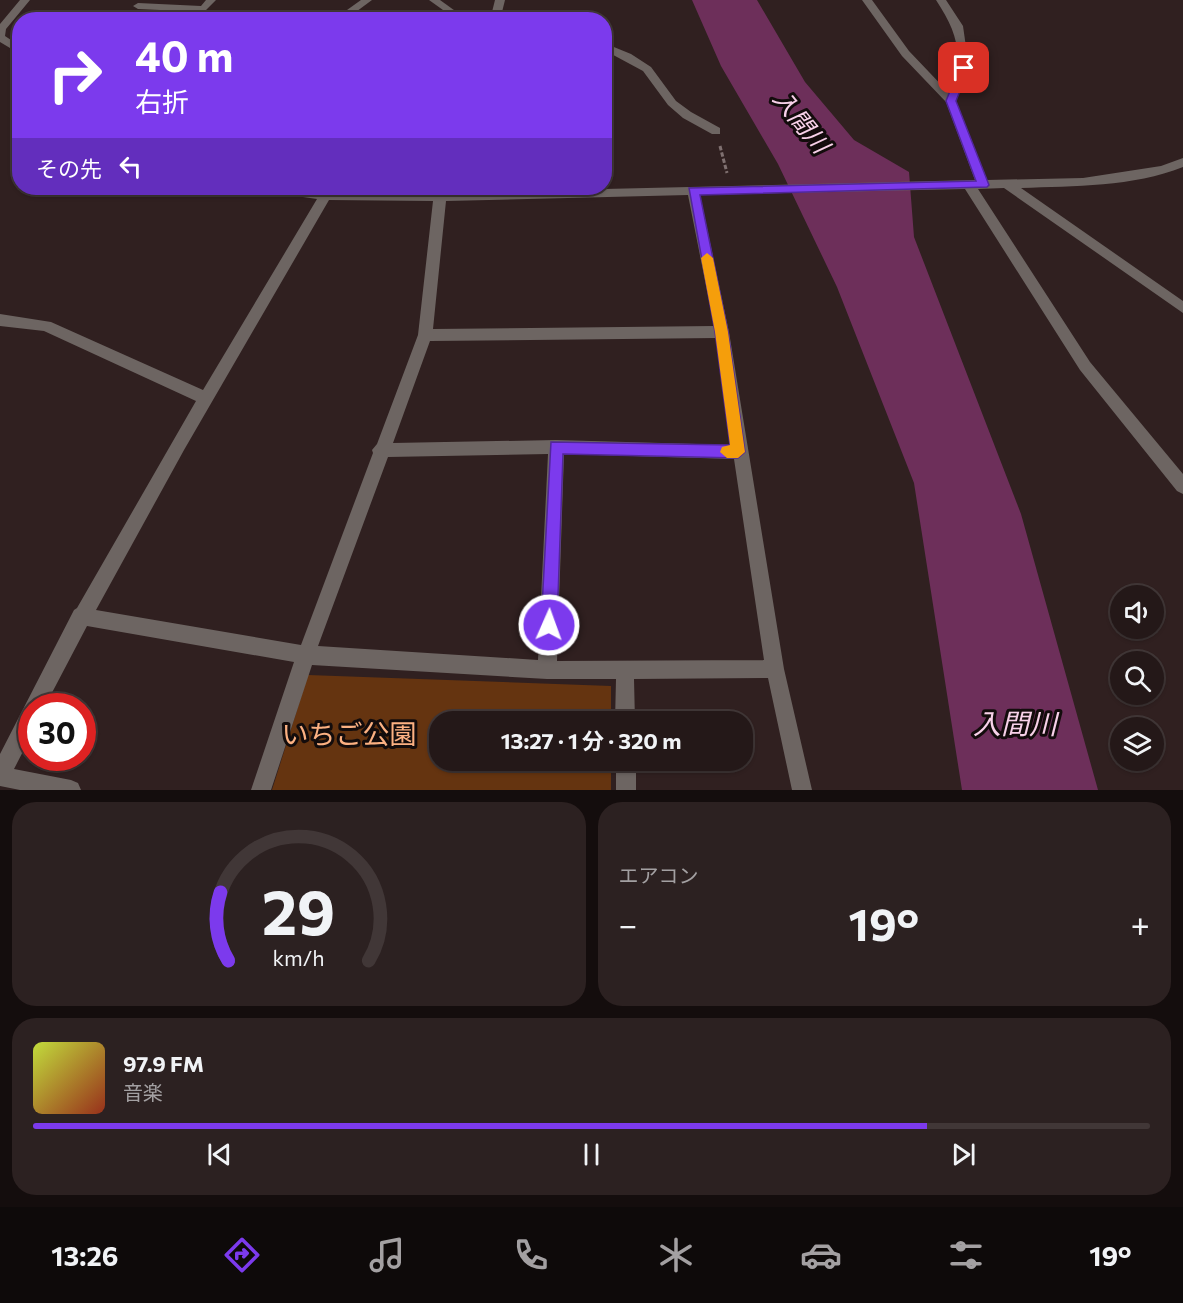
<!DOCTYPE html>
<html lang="ja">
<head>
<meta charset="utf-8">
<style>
	:root { --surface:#241818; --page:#2c2121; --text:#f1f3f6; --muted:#a3a0a2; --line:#413737; --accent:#7c3aed }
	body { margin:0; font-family:Commissioner,"Noto Sans JP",sans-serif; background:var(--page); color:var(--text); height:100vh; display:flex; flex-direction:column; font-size:22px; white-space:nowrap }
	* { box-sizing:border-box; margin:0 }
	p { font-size:20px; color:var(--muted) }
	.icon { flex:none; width:33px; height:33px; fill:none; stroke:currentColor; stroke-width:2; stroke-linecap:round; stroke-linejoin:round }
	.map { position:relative; height:790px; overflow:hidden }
	.sheet { display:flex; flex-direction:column; gap:12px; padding:12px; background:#140d0d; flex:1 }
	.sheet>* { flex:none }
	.hud { position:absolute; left:12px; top:12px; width:600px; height:183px; border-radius:24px; box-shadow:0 2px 4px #0004,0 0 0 2px var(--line); background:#7c3aed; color:#fff; overflow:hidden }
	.controls { position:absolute; left:1110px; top:585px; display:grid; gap:12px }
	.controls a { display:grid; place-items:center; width:54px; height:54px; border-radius:50%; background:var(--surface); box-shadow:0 2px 4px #0004,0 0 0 2px var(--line); font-size:30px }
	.speed { position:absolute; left:18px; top:693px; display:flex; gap:12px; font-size:30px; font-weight:700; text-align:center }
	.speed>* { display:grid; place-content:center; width:78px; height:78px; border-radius:50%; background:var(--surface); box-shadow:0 2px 4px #0004,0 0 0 2px var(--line); line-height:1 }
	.speed .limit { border:9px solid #d22; background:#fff; color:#111 }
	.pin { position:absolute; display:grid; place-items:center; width:51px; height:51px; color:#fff; margin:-26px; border-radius:12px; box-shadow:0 3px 9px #0006 }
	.me { position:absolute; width:66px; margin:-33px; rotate:2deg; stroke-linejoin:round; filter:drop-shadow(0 0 4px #0008) }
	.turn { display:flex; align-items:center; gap:21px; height:126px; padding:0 24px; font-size:27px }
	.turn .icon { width:78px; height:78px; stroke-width:2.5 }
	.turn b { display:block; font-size:42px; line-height:51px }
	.then { display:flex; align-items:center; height:57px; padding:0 24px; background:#0003; gap:12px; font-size:22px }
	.big { font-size:45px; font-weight:700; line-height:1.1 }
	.sheet .widget { flex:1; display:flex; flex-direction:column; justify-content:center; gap:9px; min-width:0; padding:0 21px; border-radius:24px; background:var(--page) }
	.sheet .dial { align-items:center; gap:0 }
	.dial svg { height:156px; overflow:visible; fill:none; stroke:var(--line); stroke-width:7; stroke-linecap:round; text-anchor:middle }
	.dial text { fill:var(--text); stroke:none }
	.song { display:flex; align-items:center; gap:18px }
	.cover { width:72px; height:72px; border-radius:9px; background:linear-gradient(135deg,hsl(70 70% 55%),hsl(10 70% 35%)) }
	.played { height:6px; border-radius:3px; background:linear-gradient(90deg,var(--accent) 80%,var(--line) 80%) }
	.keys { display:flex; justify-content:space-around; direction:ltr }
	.heat { display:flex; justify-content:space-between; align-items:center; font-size:33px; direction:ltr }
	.sheet .tiles { flex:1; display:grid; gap:12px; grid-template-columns:1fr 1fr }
	.widget:last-child { grid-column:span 2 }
	.trip { position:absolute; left:429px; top:711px; width:324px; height:60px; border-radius:24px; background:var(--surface); box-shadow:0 2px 4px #0004,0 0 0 2px var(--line); font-weight:700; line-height:60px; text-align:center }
	.menu { display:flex; height:96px; justify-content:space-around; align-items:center; background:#0e0a0a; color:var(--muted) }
	.menu .icon { width:42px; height:42px }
	.menu .on { color:var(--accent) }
	.menu b { font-size:27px; color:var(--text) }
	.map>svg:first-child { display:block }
	.green { fill:#653410 }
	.water { fill:#6d2f5a }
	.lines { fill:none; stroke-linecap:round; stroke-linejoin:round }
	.path { stroke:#7f7070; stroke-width:3; stroke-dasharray:4.5 2; stroke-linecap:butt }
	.minor { fill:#6d6562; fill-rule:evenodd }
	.route { fill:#7c3aed; stroke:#51269a; stroke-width:1.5 }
	.slow { fill:#f59e0b }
	.labels { text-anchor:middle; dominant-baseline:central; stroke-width:6; stroke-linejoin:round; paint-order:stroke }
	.water-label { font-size:24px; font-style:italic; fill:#f8d1e9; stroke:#130c0c }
	.near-park-label { font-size:27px; fill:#fcb182; stroke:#130c0c }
	.near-water-label { font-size:28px; font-style:italic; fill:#f8d1e9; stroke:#130c0c }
</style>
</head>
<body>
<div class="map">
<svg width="1183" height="790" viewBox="0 0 1183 790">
	<rect width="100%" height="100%" fill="#302020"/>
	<path class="green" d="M308 675 611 686V721L440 722V760L611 761V790H272Z"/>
	<path class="water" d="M692 0H757L805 82 854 140 909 172 914 237 1021 514 1098 790H962L914 483 837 287 778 164 721 66Z"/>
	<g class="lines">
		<path class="path" d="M720 146 727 173"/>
		<g class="minor">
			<path d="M20 0H30L6 29 5 36 20 46V54L0 42V24Z"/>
			<path d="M206 0H216L204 12 138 9 133 6 138 3 201 6Z"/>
			<path d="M361 0H372L345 20H333Z"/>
			<path d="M429 0H440L458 13 450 15Z"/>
			<path d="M495 0H505L500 20H490Z"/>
			<path d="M862 0H872L909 51 949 93C964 54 958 34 936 0H946L963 26 969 68 956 101 987 180 1083 178 1161 166 1183 158V167C1133 187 1074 186 1021 188L1183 301V313L1004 188 978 189 1090 362 1183 474V494L1177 491 1080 370 965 189 700 195 729 332 784 669 812 790H792L768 678 634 679 635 722H615L616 679H547L312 665 271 790H251L294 662 87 626 45 706H32V734L14 769 71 780 78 783 81 790H20L0 786V754L74 610 77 608 196 401 44 331 0 326V314L51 322 203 390 317 199 268 192 262 188H295L322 191 324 188H336L334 192 440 193 975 180 946 102 902 56ZM688 195 714 326 433 329 446 201ZM329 200 433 201 418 335 377 444 372 450 373 453 301 645 96 610 184 450ZM716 338 732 445 556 440 393 443 430 341ZM548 454 538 660 318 646 388 457ZM564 454 734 459 764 660 557 661Z"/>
			<path d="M604 43 631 54 651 67 676 101 691 112 720 128V134H712L683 118 668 105 643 71 604 50Z"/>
			<rect x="616" y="760" width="20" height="30"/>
		</g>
	</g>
	<path class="route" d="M964 65 969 68 956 101 989 185 987 187 700 195 728 332 745 452 738 458 563 454 557 625 555 631 549 633 543 631 541 625 551 442 730 445 715 332 689 188 976 181 946 101 959 68Z"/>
	<path class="slow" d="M707 253 713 258 728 332 745 452 738 458H727L720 452 722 447 730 445 715 332 701 258Z"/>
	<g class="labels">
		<g class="water-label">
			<text transform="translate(802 121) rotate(51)">入間川</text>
		</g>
		<g class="near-park-label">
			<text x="349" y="733">いちご公園</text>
		</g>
		<g class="near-water-label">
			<text x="1015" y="723">入間川</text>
		</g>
	</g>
</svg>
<div class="controls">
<a><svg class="icon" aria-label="sound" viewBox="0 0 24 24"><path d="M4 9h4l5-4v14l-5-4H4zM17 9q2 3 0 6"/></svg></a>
<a><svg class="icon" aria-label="search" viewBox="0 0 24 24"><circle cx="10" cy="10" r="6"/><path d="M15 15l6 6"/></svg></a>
<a><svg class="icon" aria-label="layers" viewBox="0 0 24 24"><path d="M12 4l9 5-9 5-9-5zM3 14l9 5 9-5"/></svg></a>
</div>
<div class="speed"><div class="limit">30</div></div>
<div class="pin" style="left:964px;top:68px;background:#d93025"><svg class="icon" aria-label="arrive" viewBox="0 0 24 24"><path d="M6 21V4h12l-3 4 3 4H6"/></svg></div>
<svg class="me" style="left:549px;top:625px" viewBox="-20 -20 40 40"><circle r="17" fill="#7c3aed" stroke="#fff" stroke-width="3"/><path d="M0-11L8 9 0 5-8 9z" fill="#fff"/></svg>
<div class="trip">13:27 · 1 分 · 320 m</div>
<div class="hud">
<div class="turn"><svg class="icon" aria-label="right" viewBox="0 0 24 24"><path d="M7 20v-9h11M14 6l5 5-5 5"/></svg><div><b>40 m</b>右折</div></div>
<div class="then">その先<svg class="icon" aria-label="left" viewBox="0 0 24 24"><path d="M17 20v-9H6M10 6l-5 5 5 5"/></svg></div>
</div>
</div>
<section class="sheet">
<div class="tiles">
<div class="widget dial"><svg viewBox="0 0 100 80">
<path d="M14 69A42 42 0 1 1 86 69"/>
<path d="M14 69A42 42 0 0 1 10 34" stroke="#7c3aed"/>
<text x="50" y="56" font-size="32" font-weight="700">29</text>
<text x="50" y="72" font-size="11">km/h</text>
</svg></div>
<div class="widget"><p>エアコン</p>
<div class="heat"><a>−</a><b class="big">19°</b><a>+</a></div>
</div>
<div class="widget">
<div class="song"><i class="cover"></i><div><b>97.9 FM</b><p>音楽</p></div></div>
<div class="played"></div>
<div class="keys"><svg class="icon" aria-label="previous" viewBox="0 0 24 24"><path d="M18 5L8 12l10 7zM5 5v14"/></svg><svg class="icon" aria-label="pause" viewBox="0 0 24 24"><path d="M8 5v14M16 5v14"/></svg><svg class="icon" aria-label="next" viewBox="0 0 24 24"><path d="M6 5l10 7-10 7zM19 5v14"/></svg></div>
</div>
</div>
</section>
<nav class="menu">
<b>13:26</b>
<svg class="icon on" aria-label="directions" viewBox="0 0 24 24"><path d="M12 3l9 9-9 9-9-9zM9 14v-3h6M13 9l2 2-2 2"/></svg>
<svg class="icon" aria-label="music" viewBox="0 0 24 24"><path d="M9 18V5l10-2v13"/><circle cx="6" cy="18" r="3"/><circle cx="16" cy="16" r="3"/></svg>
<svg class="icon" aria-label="phone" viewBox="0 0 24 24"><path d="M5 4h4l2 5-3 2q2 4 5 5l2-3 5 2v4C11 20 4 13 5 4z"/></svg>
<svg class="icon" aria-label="climate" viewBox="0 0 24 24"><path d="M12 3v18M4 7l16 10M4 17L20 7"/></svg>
<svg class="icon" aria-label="car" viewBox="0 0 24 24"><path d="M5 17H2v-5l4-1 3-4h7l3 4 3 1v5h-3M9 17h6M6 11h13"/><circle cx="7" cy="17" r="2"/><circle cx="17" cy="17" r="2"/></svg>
<svg class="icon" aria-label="filters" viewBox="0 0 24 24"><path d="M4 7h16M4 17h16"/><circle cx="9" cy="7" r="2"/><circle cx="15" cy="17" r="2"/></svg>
<b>19°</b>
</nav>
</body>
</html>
